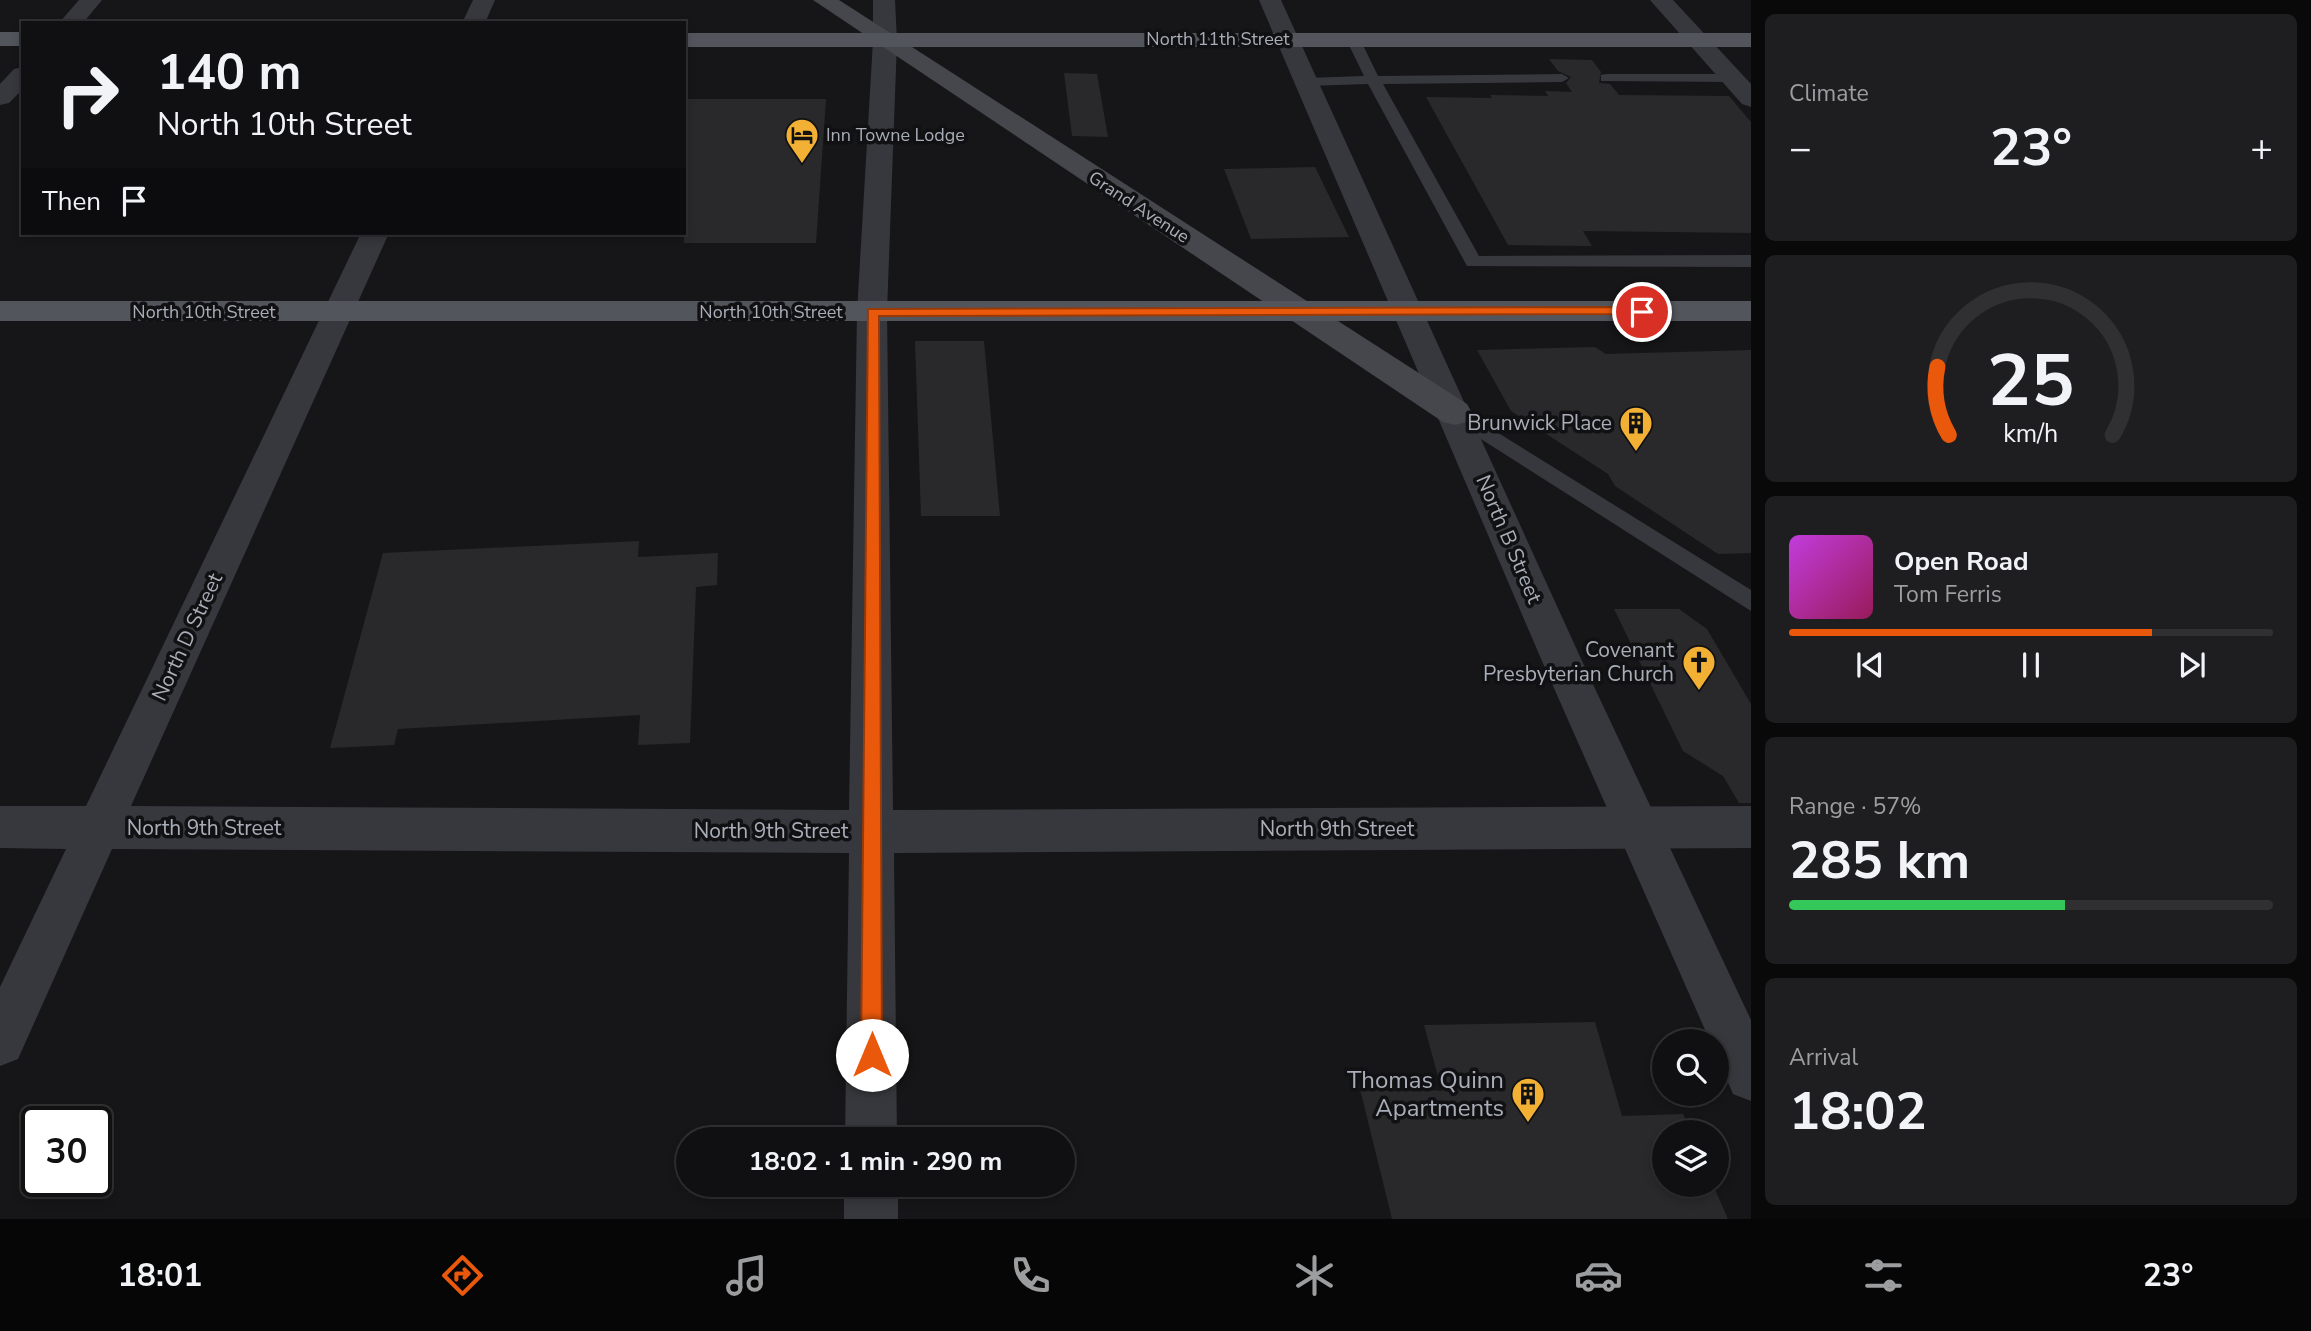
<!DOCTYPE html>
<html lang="en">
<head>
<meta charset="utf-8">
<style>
	:root { --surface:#101012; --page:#1e1e20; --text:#f1f3f6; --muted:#9c9d9f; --line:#303032; --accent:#ea580c }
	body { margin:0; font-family:"Nunito Sans",sans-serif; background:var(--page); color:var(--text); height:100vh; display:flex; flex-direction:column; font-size:26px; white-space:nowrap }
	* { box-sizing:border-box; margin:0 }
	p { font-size:23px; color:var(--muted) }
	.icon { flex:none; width:38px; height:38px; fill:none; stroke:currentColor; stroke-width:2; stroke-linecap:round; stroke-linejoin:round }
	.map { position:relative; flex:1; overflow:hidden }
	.drawer { display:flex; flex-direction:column; gap:14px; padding:14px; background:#09090a; width:560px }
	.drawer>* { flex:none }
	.banner { position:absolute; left:21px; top:21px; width:665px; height:214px; border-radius:0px; box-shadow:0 4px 10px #0003,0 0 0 2px var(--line); background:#101012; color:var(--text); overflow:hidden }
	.fabs { position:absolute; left:1652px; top:1029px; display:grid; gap:14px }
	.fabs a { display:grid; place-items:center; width:77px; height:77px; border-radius:50%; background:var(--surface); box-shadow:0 4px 10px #0003,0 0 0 2px var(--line); font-size:35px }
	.speed { position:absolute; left:21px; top:1106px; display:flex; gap:14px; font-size:35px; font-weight:700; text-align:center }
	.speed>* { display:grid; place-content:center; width:91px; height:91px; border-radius:50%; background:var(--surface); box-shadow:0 4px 10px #0003,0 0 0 2px var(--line); line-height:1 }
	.speed .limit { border:4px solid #111; border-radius:10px; background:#fff; color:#111 }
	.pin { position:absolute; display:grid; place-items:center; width:60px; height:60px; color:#fff; margin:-30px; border:4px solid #fff; border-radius:50%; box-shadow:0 2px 7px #0007 }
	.me { position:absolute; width:77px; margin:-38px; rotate:0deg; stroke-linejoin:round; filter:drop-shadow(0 0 5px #0008) }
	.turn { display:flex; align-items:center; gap:24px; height:147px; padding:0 21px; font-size:32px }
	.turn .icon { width:91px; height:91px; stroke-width:2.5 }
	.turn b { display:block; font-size:49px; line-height:60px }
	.then { display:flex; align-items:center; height:66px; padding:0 21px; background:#0003; gap:14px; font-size:26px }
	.big { font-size:52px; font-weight:700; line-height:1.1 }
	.drawer .widget { flex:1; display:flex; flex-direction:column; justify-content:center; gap:10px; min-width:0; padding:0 24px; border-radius:10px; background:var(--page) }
	.drawer .dial { align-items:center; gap:0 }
	.dial svg { height:182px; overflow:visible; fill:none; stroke:var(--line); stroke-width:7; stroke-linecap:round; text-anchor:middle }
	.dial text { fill:var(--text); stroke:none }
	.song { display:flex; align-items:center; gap:21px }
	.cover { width:84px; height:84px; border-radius:10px; background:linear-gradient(135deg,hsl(290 70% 55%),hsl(330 70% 35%)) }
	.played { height:7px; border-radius:4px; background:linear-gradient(90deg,var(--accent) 75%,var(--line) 75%) }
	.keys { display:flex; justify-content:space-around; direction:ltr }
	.heat { display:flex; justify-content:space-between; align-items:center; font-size:38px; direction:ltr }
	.charge { height:10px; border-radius:5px; background:linear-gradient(90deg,#34c759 57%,var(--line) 0) }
	.trip { position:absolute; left:676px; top:1127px; width:399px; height:70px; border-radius:35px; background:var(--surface); box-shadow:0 4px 10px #0003,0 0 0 2px var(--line); font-weight:700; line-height:70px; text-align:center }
	.tabs { display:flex; height:112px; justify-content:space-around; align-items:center; background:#060607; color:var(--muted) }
	.tabs .icon { width:49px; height:49px }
	.tabs .current { color:var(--accent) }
	.tabs b { font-size:32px; color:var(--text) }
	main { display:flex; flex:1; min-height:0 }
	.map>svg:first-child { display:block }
	.building { fill:#29292c }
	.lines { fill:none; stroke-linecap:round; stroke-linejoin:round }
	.service { fill:#37383d; fill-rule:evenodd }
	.minor { fill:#37383d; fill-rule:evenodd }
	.tertiary { fill:#37383d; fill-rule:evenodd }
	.secondary { fill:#45474d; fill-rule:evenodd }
	.primary { fill:#53555c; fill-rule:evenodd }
	.route { fill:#ea580c; stroke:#983908; stroke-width:2 }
	.labels { text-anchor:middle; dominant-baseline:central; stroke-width:7; stroke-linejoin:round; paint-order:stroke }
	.far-street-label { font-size:18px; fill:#a8adb8; stroke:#111113 }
	.far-poi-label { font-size:18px; fill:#a8adb8; stroke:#111113; text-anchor:start }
	.poi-label { font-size:21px; fill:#a8adb8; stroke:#111113; text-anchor:end }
	.street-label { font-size:21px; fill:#a8adb8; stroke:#111113 }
	.near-poi-label { font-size:24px; fill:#a8adb8; stroke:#111113; text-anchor:end }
</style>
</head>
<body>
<main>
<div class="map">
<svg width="1751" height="1219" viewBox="0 0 1751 1219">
	<rect width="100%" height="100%" fill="#161618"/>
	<g class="building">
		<path d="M1549 59 1592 60 1601 72 1599 83 1610 84 1619 95 1729 96 1751 122V233L1583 231 1592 246 1508 245 1426 97 1492 98 1490 95 1548 96 1545 91 1572 92 1566 83 1571 77 1558 71Z"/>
		<path d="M1064 73 1097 74 1108 137 1072 136Z"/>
		<path d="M684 99H826L816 243H684Z"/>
		<path d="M1315 167 1349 237 1251 239 1224 169Z"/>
		<path d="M915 341H984L1000 516H921Z"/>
		<path d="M1595 347 1606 354 1751 350V553L1718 554 1615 486 1608 474 1511 411 1477 350Z"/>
		<path d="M639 541 638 557 718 553 717 585 696 587 690 743 638 745 640 715 398 729 394 745 330 748 383 553Z"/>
		<path d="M1614 609H1679L1707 629 1751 704V803H1739L1723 776 1683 751Z"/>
		<path d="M1595 1022 1622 1116 1683 1114 1691 1132H1664V1185H1713L1728 1219H1392L1359 1085 1442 1091 1424 1025Z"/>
	</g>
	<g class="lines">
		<g class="service">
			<path d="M1353 35 1360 39 1378 76 1562 74 1569 78 1562 82 1383 84 1479 256 1751 255V267L1467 266 1368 84 1307 86 1300 82 1307 78 1364 76 1346 39Z"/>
			<path d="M1606 74H1731L1738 78 1731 82 1601 81V75Z"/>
			<path d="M1455 406 1751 590V611L1448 418 1445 413 1448 408Z"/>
		</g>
		<g class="minor">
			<path d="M79 0H102L83 23H59Z"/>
			<path d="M473 0H495L485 23H462Z"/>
			<path d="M873 0H895L897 41 887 312 893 810 1751 806V848L894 853 897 1139H845L849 853 112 849 18 1059 0 1066V987L66 849 0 848V806H86L361 233H389L131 806 849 810 857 312 873 41Z"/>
			<path d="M23 67V89L9 103 0 105V84L14 69Z"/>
			<rect x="844" y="1185" width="54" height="34"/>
		</g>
		<g class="tertiary">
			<path d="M1259 0H1281L1582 661 1751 1020V1101L1733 1094 1717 1057V1041H1710L1542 661Z"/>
			<path d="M1650 0H1673L1751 84V107L1742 104Z"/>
		</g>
		<path class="secondary" d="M813 0H839L1467 404 1472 413 1467 422 1455 425 1443 422Z"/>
		<g class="primary">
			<rect x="0" y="32" width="23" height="14"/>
			<rect x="684" y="33" width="1067" height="14"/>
			<rect x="0" y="301" width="1751" height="20"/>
		</g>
	</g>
	<path class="route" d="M1642 307 1648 312 1647 314 879 316 882 1055 879 1063 872 1066 864 1063 861 1055 868 309Z"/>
	<defs>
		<symbol id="hotel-pin" viewBox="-11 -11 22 30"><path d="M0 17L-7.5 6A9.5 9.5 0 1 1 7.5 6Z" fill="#f2b134" stroke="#111113"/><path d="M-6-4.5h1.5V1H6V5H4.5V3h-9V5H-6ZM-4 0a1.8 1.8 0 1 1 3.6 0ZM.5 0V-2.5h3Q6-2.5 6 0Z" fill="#111"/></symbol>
		<symbol id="building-pin" viewBox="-11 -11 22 30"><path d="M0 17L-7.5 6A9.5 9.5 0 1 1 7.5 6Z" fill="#f2b134" stroke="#111113"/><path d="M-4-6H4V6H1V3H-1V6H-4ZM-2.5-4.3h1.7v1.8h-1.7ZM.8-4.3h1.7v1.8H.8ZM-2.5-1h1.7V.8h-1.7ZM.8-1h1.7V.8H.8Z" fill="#111"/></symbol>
		<symbol id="church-pin" viewBox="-11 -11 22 30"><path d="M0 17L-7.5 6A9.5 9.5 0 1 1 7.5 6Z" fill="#f2b134" stroke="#111113"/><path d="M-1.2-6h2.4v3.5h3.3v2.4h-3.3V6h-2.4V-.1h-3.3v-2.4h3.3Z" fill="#111"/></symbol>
	</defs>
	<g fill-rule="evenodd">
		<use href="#hotel-pin" x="783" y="116" width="38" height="52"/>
		<use href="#building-pin" x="1617" y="404" width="38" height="52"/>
		<use href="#church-pin" x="1680" y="643" width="38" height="52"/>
		<use href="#building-pin" x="1509" y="1075" width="38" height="52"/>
	</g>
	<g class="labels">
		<g class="far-street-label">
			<text x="1218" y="39">North 11th Street</text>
			<text transform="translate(1139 207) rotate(33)">Grand Avenue</text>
			<text x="204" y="312">North 10th Street</text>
			<text x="771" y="312">North 10th Street</text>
		</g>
		<g class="far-poi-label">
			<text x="826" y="135">Inn Towne Lodge</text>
		</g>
		<g class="poi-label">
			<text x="1612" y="423">Brunwick Place</text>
			<text x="1674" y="650">Covenant<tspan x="1674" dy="24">Presbyterian Church</tspan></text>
		</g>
		<g class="street-label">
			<text transform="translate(1509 539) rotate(67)">North B Street</text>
			<text transform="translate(187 637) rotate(-65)">North D Street</text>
			<text x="204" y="828">North 9th Street</text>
			<text x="1337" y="829">North 9th Street</text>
			<text x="771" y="831">North 9th Street</text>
		</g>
		<g class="near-poi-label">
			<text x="1504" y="1080">Thomas Quinn<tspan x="1504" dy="28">Apartments</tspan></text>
		</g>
	</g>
</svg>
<div class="fabs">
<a><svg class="icon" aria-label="search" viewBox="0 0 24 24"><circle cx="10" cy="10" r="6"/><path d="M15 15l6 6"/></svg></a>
<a><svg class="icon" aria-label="layers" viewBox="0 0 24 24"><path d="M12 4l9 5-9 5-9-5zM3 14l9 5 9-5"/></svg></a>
</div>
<div class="speed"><div class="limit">30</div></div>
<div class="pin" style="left:1642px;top:312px;background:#d93025"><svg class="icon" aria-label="arrive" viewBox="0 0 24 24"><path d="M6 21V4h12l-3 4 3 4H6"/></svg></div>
<svg class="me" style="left:872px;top:1055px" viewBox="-20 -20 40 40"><circle r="19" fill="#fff"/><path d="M0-13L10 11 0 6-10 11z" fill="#ea580c"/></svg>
<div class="trip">18:02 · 1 min · 290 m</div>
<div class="banner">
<div class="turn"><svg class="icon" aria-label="right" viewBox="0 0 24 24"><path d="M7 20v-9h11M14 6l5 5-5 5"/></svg><div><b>140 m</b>North 10th Street</div></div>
<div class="then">Then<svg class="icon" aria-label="arrive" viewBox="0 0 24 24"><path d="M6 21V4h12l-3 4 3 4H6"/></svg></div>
</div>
</div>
<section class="drawer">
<div class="widget"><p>Climate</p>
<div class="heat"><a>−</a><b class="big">23°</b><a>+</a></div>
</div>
<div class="widget dial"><svg viewBox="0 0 100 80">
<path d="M14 69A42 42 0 1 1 86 69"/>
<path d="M14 69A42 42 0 0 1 9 39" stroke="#ea580c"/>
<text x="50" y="56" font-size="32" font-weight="700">25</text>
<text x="50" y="72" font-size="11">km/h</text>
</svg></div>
<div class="widget">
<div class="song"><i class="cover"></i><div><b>Open Road</b><p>Tom Ferris</p></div></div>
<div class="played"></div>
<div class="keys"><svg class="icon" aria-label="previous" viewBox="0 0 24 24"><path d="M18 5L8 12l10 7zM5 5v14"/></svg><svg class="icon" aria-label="pause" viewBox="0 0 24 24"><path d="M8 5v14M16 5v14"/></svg><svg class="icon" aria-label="next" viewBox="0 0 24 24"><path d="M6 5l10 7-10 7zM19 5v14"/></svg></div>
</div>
<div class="widget"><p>Range · 57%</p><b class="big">285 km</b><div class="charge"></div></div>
<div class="widget"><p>Arrival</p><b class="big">18:02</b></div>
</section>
</main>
<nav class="tabs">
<b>18:01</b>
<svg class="icon current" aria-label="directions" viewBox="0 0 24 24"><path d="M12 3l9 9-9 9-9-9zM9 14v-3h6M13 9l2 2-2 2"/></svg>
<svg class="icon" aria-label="music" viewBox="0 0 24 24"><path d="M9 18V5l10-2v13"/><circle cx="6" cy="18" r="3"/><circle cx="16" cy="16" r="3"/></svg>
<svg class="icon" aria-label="phone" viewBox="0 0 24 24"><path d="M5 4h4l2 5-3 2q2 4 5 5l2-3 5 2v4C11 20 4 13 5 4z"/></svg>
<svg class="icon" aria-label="climate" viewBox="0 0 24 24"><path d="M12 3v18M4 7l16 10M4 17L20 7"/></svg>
<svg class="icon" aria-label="car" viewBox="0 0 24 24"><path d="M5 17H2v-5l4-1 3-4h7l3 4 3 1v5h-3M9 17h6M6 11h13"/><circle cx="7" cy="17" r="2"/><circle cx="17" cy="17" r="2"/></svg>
<svg class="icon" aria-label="filters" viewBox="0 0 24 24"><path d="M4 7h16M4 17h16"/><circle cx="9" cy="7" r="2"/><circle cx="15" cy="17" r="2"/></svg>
<b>23°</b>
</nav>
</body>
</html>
